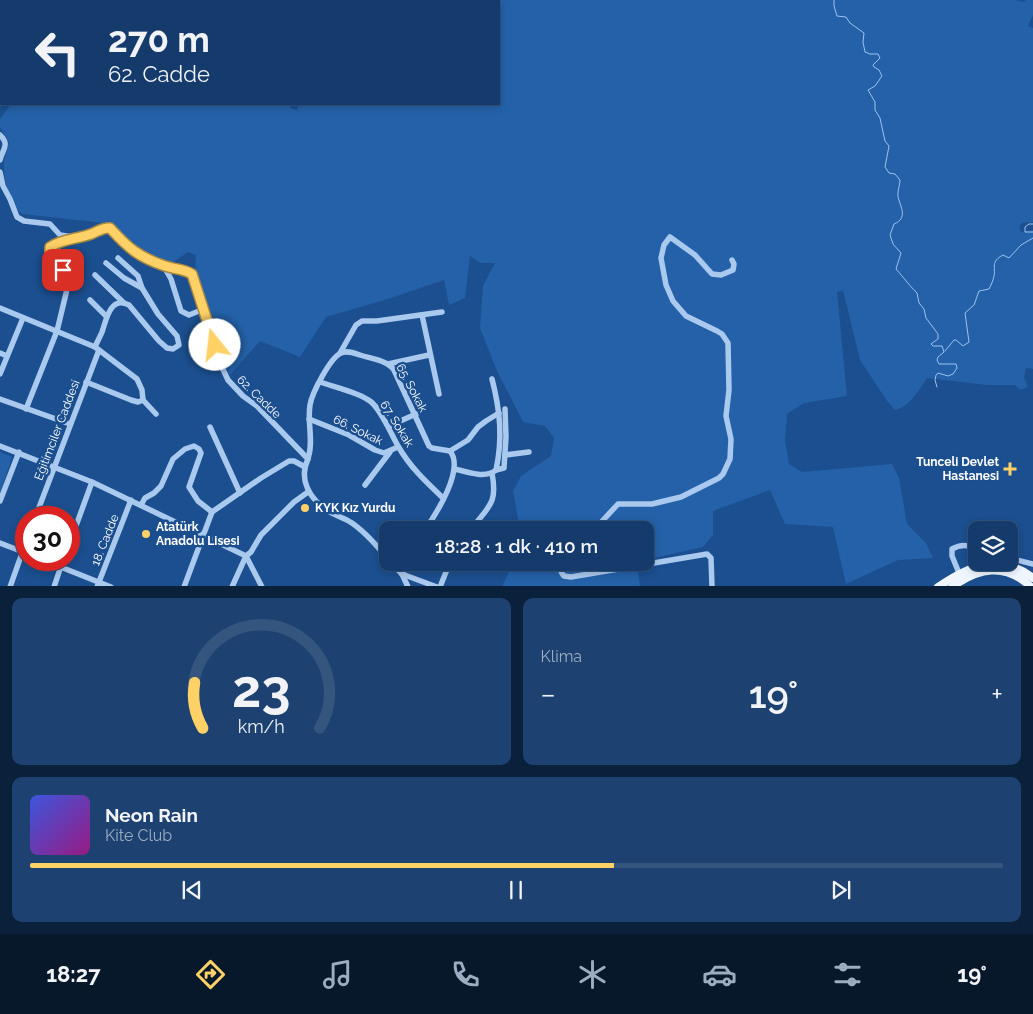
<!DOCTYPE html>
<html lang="tr">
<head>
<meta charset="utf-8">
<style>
	:root { --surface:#143b6b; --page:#1d4271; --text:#f1f3f6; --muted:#9dadc1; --line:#33557e; --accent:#ffd166 }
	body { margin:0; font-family:Raleway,sans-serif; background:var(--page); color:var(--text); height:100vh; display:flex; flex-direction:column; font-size:19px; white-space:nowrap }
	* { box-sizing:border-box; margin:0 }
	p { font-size:16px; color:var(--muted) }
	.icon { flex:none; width:28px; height:28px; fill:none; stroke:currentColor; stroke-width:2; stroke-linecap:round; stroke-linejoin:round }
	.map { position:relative; height:586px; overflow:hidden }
	.panel { display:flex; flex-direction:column; gap:12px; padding:12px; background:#0b203b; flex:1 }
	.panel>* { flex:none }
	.guide { position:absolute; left:0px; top:0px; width:500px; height:105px; box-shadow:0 2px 8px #0003,0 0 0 1px var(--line); background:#143b6b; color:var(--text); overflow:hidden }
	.tools { position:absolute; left:968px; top:521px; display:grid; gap:10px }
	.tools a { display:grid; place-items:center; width:50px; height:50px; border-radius:10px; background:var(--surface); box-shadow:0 2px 8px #0003,0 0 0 1px var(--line); font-size:25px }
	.speed { position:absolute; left:15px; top:506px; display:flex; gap:10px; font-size:25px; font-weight:700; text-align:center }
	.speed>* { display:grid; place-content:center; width:65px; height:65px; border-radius:50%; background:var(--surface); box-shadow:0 2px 8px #0003,0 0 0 1px var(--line); line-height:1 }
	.speed .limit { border:8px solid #d22; background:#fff; color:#111 }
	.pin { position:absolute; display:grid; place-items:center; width:42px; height:42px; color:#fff; margin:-21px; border-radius:10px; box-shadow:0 2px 8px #0006 }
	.me { position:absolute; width:55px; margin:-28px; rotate:344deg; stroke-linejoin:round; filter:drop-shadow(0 0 4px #0008) }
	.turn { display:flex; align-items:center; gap:18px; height:105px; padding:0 25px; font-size:22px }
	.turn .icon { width:65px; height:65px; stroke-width:2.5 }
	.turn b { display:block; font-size:35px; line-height:42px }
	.big { font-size:38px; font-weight:600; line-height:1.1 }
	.panel .tile { flex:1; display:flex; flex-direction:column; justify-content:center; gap:8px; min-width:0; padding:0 18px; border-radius:10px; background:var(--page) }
	.panel .dial { align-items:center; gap:0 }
	.dial svg { height:130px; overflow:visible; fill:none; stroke:var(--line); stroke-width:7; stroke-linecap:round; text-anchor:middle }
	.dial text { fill:var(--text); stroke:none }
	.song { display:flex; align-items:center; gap:15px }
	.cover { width:60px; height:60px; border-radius:8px; background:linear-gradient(135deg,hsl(230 70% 55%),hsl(310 70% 35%)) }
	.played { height:5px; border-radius:2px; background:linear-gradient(90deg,var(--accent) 60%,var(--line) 60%) }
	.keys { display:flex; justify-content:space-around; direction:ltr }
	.heat { display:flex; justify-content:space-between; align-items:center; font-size:28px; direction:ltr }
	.panel .tiles { flex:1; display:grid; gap:12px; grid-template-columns:1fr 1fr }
	.tile:last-child { grid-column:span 2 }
	.trip { position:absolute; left:379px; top:521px; width:275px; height:50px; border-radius:10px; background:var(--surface); box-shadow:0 2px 8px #0003,0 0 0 1px var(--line); font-weight:600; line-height:50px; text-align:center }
	.tabs { display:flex; height:80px; justify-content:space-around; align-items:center; background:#08182b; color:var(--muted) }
	.tabs .icon { width:35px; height:35px }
	.tabs .on { color:var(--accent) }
	.tabs b { font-size:22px; color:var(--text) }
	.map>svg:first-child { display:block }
	.green { fill:#2461a8 }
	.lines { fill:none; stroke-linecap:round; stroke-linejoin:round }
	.stream { stroke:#9cc4f0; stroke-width:1 }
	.minor { stroke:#a9c9ee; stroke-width:5.5 }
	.major { stroke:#f0f6ff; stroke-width:8 }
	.route-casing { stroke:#a68842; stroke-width:12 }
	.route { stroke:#ffd166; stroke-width:9 }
	.poi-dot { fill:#ffd166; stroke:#1b4f8f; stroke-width:2 }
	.labels { text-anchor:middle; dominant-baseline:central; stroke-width:5; stroke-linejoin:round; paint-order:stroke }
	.street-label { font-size:12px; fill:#fff; stroke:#1b4f8f }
	.poi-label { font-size:12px; font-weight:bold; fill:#fff; stroke:#1b4f8f; text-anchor:start }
</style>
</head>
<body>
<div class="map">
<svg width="1033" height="587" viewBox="0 0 1033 587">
	<rect width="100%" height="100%" fill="#1b4f8f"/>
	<g class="green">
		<path d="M0 0H1015L1024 2 1026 0H1033V15L1028 26 1033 28V222L1022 223 1019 227 1021 232 1033 230V369L1026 368 1024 377 1028 387 1020 390 1015 385H987L927 378C918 391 911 406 895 410L887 401 860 360 843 290 837 292 847 396 804 403 787 414 785 440 789 464 802 472 892 464 899 478 907 524 926 543 933 558 898 560 846 584 833 527 785 524 770 490 713 511V535L703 547 645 560V530H518L519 524 513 491 521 476 551 456 554 438 545 426 523 422 497 371 480 328 483 286 495 263H480L470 256 465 298 449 305 444 280 388 299 326 317 300 357 260 341 230 375 221 356 195 272 196 255 188 252 170 264 132 247 113 224 22 214C9 204 3 179 4 162 5 156 7 149 9 143L0 127V119L11 104H291L290 108 297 110 299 104H499V1H1V71Z"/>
		<path d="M0 452 12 457 0 493Z"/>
		<path d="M513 562 637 563 640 586 502 587Z"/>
	</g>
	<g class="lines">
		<g class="stream">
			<path d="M834 0V6L837 16 846 17 850 23 864 33 863 42 865 52 870 54H878L880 58 873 65 874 67 879 70 882 76 875 86 868 90 875 102V110L880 118 885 141 889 146 885 167 889 173 895 174 900 180C900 185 897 192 898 197 901 208 908 218 894 224L890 235 893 244 901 253 896 269C904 278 908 284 917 293L919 303 924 309 926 318 938 334V339L931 344 933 346H942L944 352 938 357 937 360 939 364H956L957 368 953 374 948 376 938 373 936 375 935 380 937 387"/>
			<path d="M1033 224H1029L1025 227V232H1033"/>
			<path d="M945 351 954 340H956L963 346 969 342 965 313 974 305 979 291 989 289C991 285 993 281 994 276 996 267 990 262 1003 255L1009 258 1021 245 1033 238"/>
		</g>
		<g class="minor">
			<path d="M0 135C10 145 3 148 0 160"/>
			<path d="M0 172 3 186 10 199 17 217 24 221 50 224 60 235 73 237"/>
			<path d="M118 258 138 276 142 288"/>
			<path d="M163 265 171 279 181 311 189 315 204 309"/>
			<path d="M95 275 124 303"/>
			<path d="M90 300 106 316"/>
			<path d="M0 308 95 347 137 379 142 390 143 400"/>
			<path d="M422 315 439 394"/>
			<path d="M95 347C97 342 100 337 102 332 106 321 110 295 129 305L159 341 167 348 173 349 179 345 177 336 158 314 142 288 124 278 106 263"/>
			<path d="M0 353 7 356"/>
			<path d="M340 353 356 325 362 321H377L442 312"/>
			<path d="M388 364 429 355"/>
			<path d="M0 374 23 318"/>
			<path d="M86 382 131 400 138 402 143 400 156 414"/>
			<path d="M320 382C334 387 358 392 370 401 381 409 391 434 398 446 410 467 426 482 443 498"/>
			<path d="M0 399 70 424"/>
			<path d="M26 409 57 331 69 281 67 274 50 256V247C63 239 77 239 91 234 98 232 103 227 110 229 130 249 139 257 165 266 174 269 184 269 192 274L204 309 220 363 228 380 243 396 257 406 308 459C298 480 310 499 328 511 336 516 345 518 352 523 366 533 377 546 388 559"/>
			<path d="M309 419 349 435 375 450 384 453 398 447"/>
			<path d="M389 426 416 414"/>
			<path d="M210 427 240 493"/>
			<path d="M0 446 92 482 246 556 262 587"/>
			<path d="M450 451 468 440 478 427 486 421 499 413"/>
			<path d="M505 455 529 452"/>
			<path d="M308 459C314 441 307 424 310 405 312 393 330 358 341 353 347 350 354 353 360 355 372 359 387 360 394 370L429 446 432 448 450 451C465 469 436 514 425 530"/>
			<path d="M455 469C466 472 486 479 496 470 503 438 500 410 492 379"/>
			<path d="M496 470 504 468 506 437 505 409"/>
			<path d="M365 485 390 452"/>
			<path d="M0 501 19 452"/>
			<path d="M141 505 145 498 154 493 161 486 173 459 185 449 194 446 199 449 201 453 189 487 198 501 212 512"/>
			<path d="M35 518 99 350"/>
			<path d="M471 530C488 506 498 505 492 473"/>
			<path d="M594 530 618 504H652L681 497 719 478 723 474 730 459 731 439 726 416 729 390 728 343 722 334 717 331 686 316 673 301 666 285 661 258 664 245 670 237 695 255 712 274 721 275 733 270 734 264 732 260"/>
			<path d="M0 543 26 553"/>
			<path d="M69 545 92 482"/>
			<path d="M1009 558 1033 564"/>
			<path d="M43 560 111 587"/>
			<path d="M390 562 402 574 437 587"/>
			<path d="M565 562C561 567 559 571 564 576L571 577 707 554 711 558 712 587"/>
			<path d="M970 568 971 564 976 560"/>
			<path d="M959 573 952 556V549C961 544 967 545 976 548"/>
			<path d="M402 574 408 587"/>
			<path d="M402 574 408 562"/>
			<path d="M10 587 26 542"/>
			<path d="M54 587 63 560"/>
			<path d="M97 587 131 500"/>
			<path d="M184 587 212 512 261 478 289 461H294L305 467"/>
			<path d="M232 587 246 556 251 552 261 535 294 502 308 492"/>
			<path d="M440 587 450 562"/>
		</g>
		<g class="major">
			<path d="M938 587C969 566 999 552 1033 578"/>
			<path d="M952 587C978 568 1005 562 1031 587"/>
		</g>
	</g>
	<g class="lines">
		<defs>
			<path id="route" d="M63 270 50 256V247C63 239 77 239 91 234 97 232 103 227 110 228 129 249 139 257 165 266 174 269 184 269 192 274L215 345"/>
		</defs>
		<use href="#route" class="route-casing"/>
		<use href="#route" class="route"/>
	</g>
	<g class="poi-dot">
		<path d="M1007.5 461.5h5v5h5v5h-5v5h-5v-5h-5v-5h5z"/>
		<circle cx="305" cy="508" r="5"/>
		<circle cx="146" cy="534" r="5"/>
	</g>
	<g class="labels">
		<g class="street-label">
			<text transform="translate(412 388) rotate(62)">65. Sokak</text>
			<text transform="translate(259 397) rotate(44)">62. Cadde</text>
			<text transform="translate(397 424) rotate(58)">67. Sokak</text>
			<text transform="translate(57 430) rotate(-69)">Eğitimciler Caddesi</text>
			<text transform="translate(358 430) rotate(26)">66. Sokak</text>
			<text transform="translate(105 540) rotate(-68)">18. Cadde</text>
		</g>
		<g class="poi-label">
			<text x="999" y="462" text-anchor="end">Tunceli Devlet<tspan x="999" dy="14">Hastanesi</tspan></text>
			<text x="315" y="508">KYK Kız Yurdu</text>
			<text x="156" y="527">Atatürk<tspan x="156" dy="14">Anadolu Lisesi</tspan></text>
		</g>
	</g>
</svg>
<div class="tools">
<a><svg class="icon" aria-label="layers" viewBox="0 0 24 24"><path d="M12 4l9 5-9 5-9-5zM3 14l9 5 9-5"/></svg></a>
</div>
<div class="speed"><div class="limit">30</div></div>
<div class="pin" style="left:63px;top:270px;background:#d93025"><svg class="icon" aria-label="arrive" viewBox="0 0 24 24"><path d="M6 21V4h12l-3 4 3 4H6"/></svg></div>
<svg class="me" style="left:215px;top:345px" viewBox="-20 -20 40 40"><circle r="19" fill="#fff"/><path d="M0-13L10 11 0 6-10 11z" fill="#ffd166"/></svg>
<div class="trip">18:28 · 1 dk · 410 m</div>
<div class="guide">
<div class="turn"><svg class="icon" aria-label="left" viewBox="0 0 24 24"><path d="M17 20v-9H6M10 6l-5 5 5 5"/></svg><div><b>270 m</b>62. Cadde</div></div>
</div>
</div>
<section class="panel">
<div class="tiles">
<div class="tile dial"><svg viewBox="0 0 100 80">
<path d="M14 69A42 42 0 1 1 86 69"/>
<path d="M14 69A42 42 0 0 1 9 41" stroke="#ffd166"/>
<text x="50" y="56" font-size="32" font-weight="700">23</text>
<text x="50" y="72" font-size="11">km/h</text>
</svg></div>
<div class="tile"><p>Klima</p>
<div class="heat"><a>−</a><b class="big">19°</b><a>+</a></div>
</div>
<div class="tile">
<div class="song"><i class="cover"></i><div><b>Neon Rain</b><p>Kite Club</p></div></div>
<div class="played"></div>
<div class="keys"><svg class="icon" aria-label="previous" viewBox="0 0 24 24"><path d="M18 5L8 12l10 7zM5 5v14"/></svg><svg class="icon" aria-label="pause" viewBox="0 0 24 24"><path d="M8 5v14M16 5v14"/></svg><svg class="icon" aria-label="next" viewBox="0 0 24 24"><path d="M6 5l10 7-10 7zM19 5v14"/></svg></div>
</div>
</div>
</section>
<nav class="tabs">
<b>18:27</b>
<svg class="icon on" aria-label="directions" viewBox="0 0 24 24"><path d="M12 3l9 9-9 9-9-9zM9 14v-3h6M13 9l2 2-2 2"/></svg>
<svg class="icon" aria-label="music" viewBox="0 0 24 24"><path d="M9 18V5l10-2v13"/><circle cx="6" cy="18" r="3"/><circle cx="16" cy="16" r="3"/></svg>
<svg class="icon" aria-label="phone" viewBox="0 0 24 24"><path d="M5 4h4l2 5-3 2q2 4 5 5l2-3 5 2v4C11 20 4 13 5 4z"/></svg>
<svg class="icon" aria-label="climate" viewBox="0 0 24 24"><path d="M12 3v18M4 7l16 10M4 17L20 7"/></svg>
<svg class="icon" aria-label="car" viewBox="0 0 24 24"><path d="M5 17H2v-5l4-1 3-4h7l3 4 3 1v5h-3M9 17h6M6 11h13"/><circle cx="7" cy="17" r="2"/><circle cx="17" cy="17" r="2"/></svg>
<svg class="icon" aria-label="filters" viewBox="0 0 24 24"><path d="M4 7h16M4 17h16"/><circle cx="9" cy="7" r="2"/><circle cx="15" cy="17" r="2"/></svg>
<b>19°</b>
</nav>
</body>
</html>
